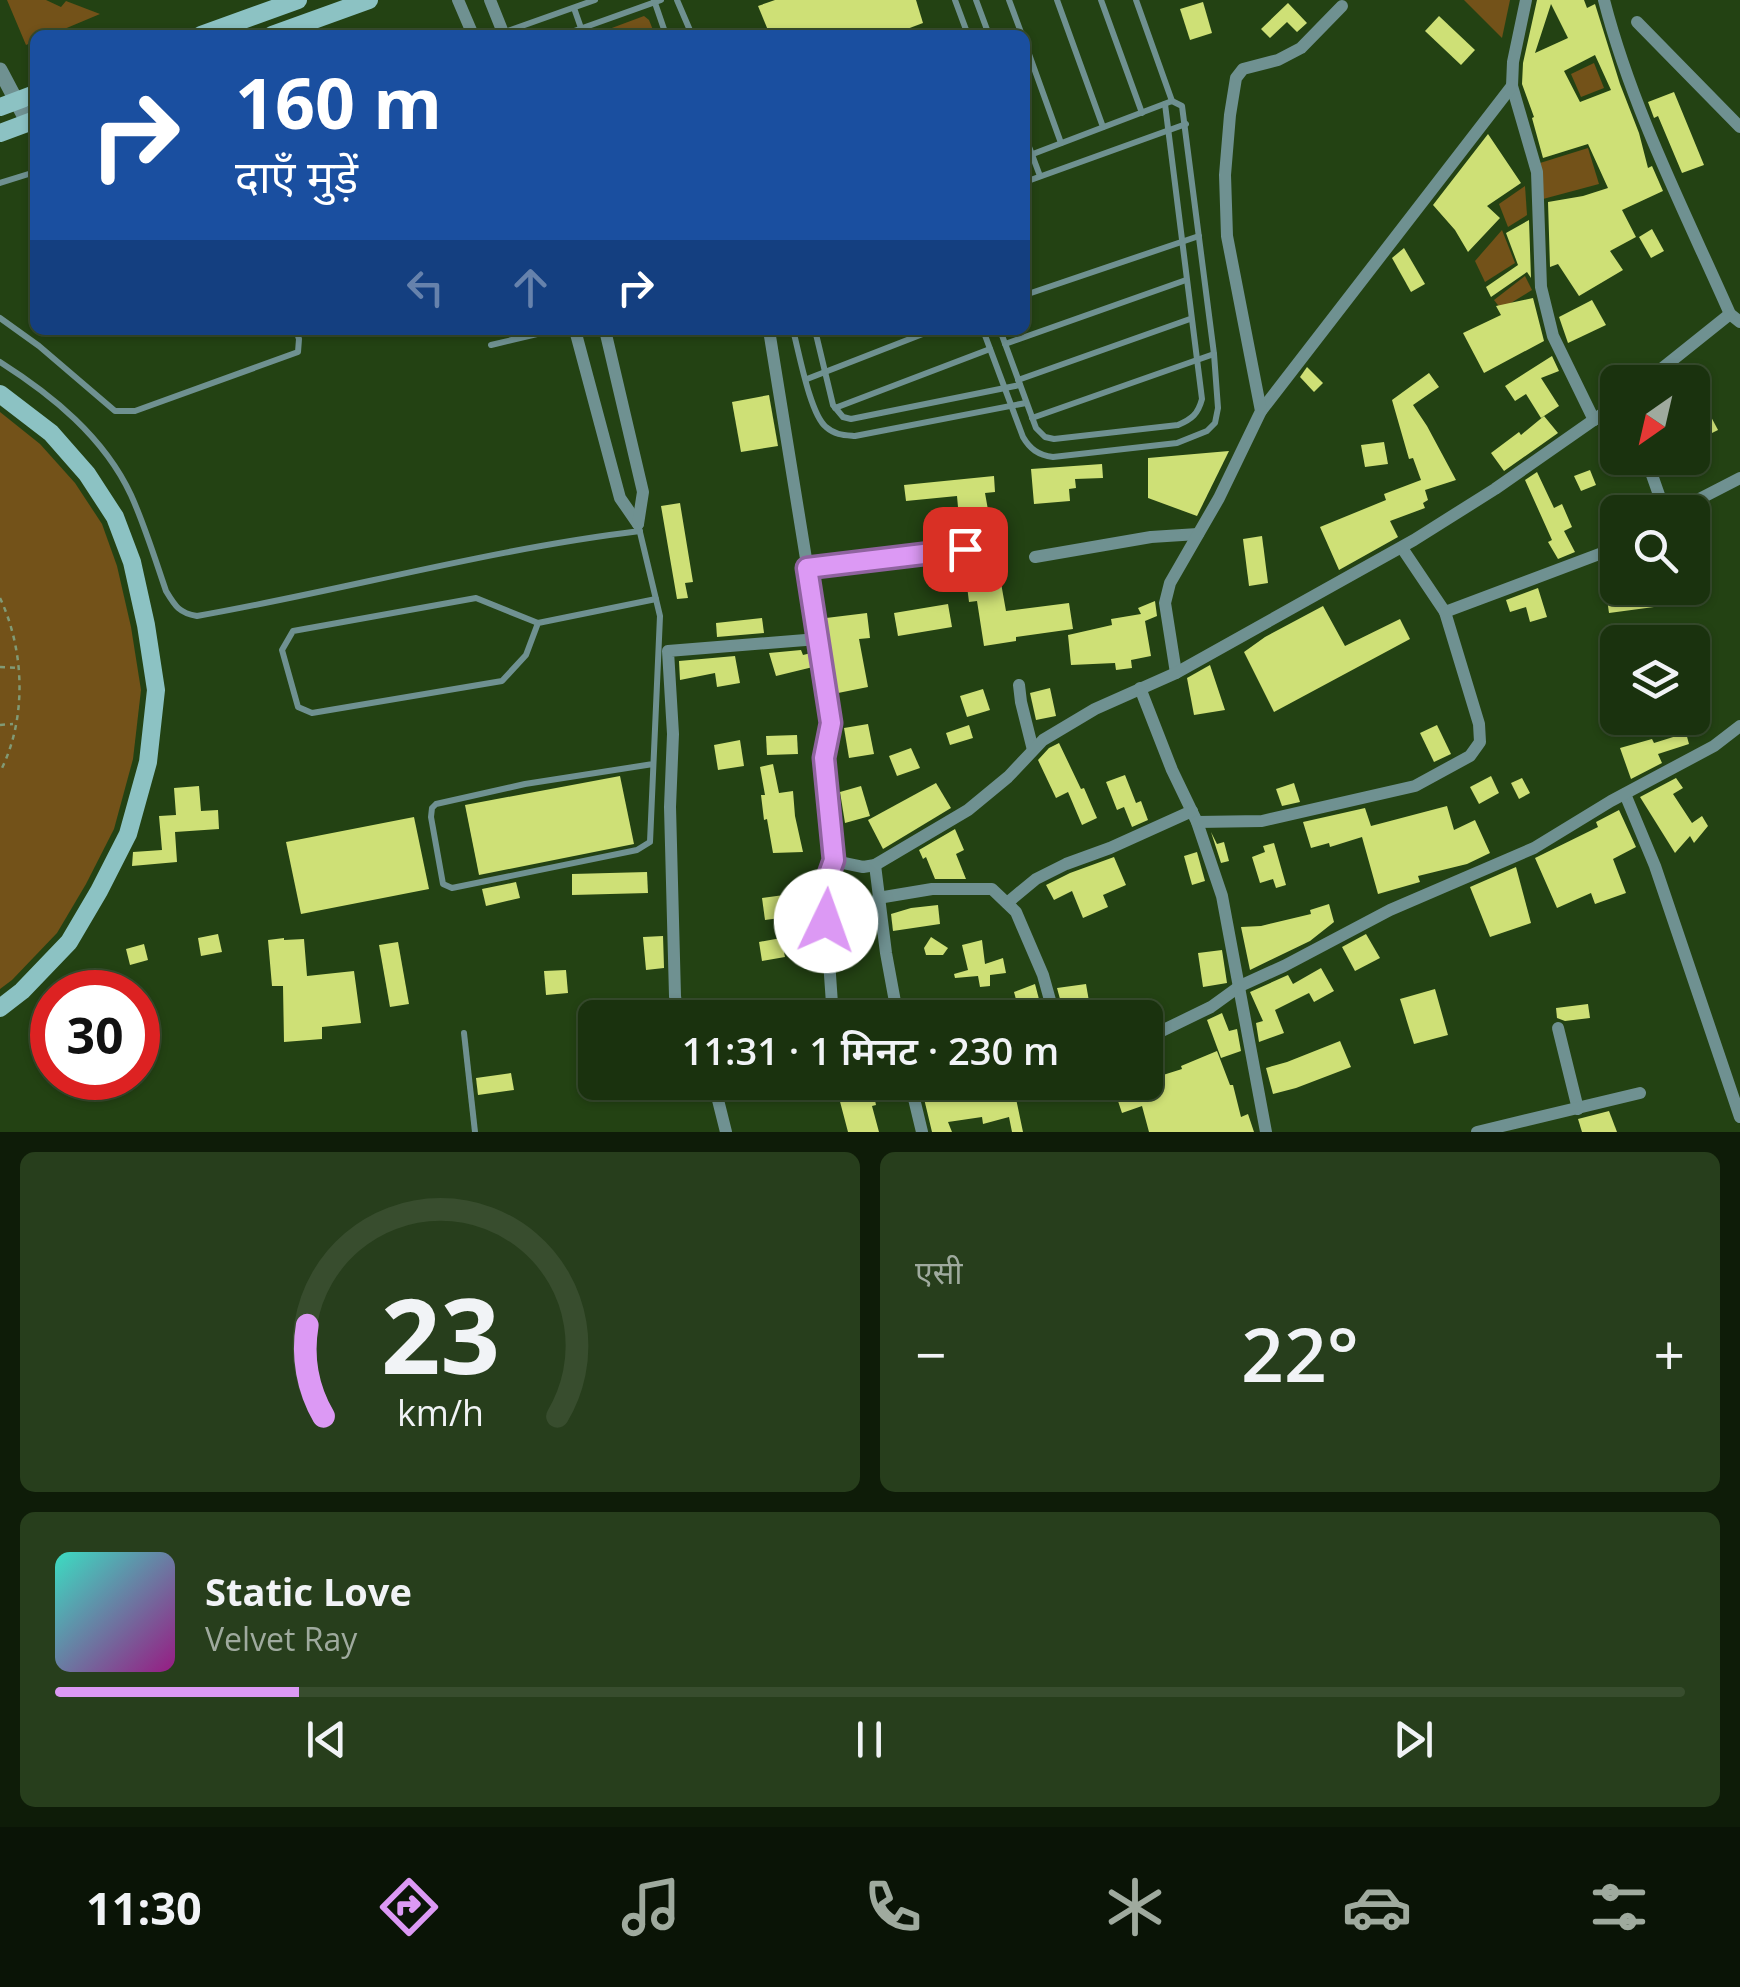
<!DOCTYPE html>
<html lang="hi">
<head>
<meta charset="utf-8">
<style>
	:root { --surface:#1a320e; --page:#273e1c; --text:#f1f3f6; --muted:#9faa9e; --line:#384d2e; --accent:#dc99f4 }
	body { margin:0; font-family:"Open Sans","Noto Sans Devanagari",sans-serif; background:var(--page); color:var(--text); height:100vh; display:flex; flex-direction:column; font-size:38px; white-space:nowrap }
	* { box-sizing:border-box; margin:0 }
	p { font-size:32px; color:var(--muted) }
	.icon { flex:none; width:55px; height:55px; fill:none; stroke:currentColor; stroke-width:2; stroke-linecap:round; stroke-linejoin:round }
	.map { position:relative; height:1132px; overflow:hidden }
	.sheet { display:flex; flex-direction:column; gap:20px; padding:20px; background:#0e1c08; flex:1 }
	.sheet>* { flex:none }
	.top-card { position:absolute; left:30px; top:30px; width:1000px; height:305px; border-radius:15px; box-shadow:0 2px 8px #0004,0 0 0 2px var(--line); background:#1a4fa0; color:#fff; overflow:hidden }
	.needle { width:65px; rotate:214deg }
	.tools { position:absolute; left:1600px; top:365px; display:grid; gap:20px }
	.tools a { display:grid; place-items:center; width:110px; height:110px; border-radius:15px; background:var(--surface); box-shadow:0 2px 8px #0004,0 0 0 2px var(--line); font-size:50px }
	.speed { position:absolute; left:30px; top:970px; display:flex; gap:20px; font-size:50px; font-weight:700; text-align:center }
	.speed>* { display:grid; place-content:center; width:130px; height:130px; border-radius:50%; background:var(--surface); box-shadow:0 2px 8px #0004,0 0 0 2px var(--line); line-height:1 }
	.speed .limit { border:15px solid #d22; background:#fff; color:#111 }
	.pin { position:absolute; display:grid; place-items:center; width:85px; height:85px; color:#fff; margin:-42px; border-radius:20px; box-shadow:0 5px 15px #0006 }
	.me { position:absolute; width:110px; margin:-55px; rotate:3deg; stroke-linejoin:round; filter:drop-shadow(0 0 8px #0008) }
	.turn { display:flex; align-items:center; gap:35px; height:210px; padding:0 40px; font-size:45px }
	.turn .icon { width:130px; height:130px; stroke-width:2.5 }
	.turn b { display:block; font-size:70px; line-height:85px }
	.lanes { display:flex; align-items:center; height:95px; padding:0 40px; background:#0003; justify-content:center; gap:50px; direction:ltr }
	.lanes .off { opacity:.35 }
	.big { font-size:75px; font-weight:600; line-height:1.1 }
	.sheet .tile { flex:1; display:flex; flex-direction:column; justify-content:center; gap:15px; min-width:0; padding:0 35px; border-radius:15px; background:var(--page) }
	.sheet .dial { align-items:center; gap:0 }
	.dial svg { height:260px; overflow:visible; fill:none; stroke:var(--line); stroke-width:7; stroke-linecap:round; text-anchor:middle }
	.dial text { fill:var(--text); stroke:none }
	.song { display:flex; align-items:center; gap:30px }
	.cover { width:120px; height:120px; border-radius:15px; background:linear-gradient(135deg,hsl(170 70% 55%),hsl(310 70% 35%)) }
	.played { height:10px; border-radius:5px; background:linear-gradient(90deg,var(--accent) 15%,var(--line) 15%) }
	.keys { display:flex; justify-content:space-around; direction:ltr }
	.heat { display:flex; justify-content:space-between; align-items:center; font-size:55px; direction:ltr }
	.sheet .tiles { flex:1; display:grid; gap:20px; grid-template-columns:1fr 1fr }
	.tile:last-child { grid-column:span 2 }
	.trip { position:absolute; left:578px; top:1000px; width:585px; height:100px; border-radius:15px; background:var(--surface); box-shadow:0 2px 8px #0004,0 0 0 2px var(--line); font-weight:600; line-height:100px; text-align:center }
	.menu { display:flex; height:160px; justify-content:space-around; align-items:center; background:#0a1406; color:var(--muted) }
	.menu .icon { width:70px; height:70px }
	.menu .active { color:var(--accent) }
	.menu b { font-size:45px; color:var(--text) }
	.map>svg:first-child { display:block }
	.green { fill:#735219 }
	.building { fill:#cee076; fill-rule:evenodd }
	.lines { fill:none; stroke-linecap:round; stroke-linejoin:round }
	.path { stroke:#819a75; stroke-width:2.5; stroke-dasharray:5 5; stroke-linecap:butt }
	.service { stroke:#6f9191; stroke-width:6 }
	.minor { stroke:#6f9191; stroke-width:12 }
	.tertiary { stroke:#6f9191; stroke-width:15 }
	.secondary { stroke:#8cc2c3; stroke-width:18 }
	.route-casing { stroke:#8f639f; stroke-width:25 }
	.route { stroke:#dc99f4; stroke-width:18 }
</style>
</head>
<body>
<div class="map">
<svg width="1740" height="1132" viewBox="0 0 1740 1132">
	<rect width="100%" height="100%" fill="#234213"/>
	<g class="green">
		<path d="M7 0H46L61 7 66 1 100 14 50 35H35V41L26 45Z"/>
		<path d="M1464 0H1510L1502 38Z"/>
		<path d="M644 16 649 20 655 35H593Z"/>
		<path d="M1594 63 1604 88 1581 97 1571 74Z"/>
		<path d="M1588 148 1599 184 1543 199 1540 163Z"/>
		<path d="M1525 186 1527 215 1508 227 1499 204Z"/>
		<path d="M1502 230 1515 263 1485 282 1475 261Z"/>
		<path d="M1525 276 1532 290 1501 309 1494 300Z"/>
		<path d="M0 412 40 444 75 483 102 524 117 566 131 627 141 690 133 759 114 829 86 884 57 933 12 980 0 989Z"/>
	</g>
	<g class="building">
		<path d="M775 0H916L923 23 891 35H770L758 6Z"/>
		<path d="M1537 0H1584L1587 8 1595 4 1620 84 1639 133 1648 168 1652 166 1663 191 1622 210 1636 237 1610 251 1623 270 1579 296 1558 264 1550 267 1548 202 1583 196 1608 188 1588 144 1543 158 1532 118 1534 117 1522 84 1523 63ZM1551 4 1568 38 1535 53ZM1595 55 1611 90 1580 102 1564 71Z"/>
		<path d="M1203 2 1212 33 1190 40 1180 9Z"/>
		<path d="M1288 3 1307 23 1297 32 1287 22 1270 38 1261 29Z"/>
		<path d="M1439 16 1475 50 1461 65 1425 31Z"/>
		<path d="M1674 92 1704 165 1682 173 1658 116 1654 118 1648 102Z"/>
		<path d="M1488 134 1521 183 1487 206 1500 218 1468 252 1455 230 1433 205Z"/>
		<path d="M1529 220 1531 278 1527 272 1491 297 1486 287 1518 265 1506 233Z"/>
		<path d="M1652 229 1664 251 1651 258 1639 237Z"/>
		<path d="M1404 248 1425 284 1411 292 1392 258Z"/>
		<path d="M1533 298 1544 341 1484 373 1463 333 1501 315 1496 306Z"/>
		<path d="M1592 300 1606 325 1568 343 1559 317Z"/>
		<path d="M1552 356 1559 371 1541 378 1559 406 1541 418 1526 394 1515 401 1505 386Z"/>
		<path d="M1307 367 1323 383 1314 392 1300 377Z"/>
		<path d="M1429 373 1439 387 1413 405 1427 426 1456 480 1425 490 1428 500 1423 503 1425 508 1390 521 1398 537 1339 570 1320 527 1386 500 1384 494 1421 480 1413 458 1409 459 1392 400Z"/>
		<path d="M769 395 778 446 741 452 732 402Z"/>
		<path d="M1709 413 1718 430 1702 438 1693 421Z"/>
		<path d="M1544 416 1558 433 1504 471 1491 453 1519 432 1521 435Z"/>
		<path d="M1384 442 1388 464 1365 467 1361 445Z"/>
		<path d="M1229 451 1197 516 1148 498V458Z"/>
		<path d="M1656 458H1695L1662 472Z"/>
		<path d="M1102 464 1103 478 1075 479 1076 488 1069 489 1070 501 1034 504 1031 469Z"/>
		<path d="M1590 470 1596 485 1581 491 1574 476Z"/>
		<path d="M1537 472 1554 508 1562 504 1572 527 1564 531 1575 552 1558 559 1548 542 1552 540 1525 480Z"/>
		<path d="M994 476 995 492 985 493 1006 611 1069 603 1073 629 1016 637V641L984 646 977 601 969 602 967 586 982 584 975 527 960 529 957 496 906 501 904 485Z"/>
		<path d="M680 503 693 582 685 583 688 598 677 599 661 506Z"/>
		<path d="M1262 536 1268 583 1249 586 1243 539Z"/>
		<path d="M1538 588 1547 617 1530 622 1526 607 1510 612 1506 600Z"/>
		<path d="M1641 588H1652L1654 607 1609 613 1606 592Z"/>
		<path d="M1155 601 1157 616 1145 621 1151 656 1131 660 1132 668 1116 670 1115 663 1071 665 1068 635 1112 625 1111 619 1141 614 1138 608Z"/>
		<path d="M948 604 952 627 898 636 894 613Z"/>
		<path d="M1323 606 1345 646 1400 619 1410 639 1274 712 1244 652 1265 637Z"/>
		<path d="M867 613 870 638 859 639 868 687 838 693 826 618Z"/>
		<path d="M762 618 764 633 717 637 716 623Z"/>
		<path d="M801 650 803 655 811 653 813 667 776 676 769 653Z"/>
		<path d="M735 656 740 683 717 687 715 673 680 680 679 661Z"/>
		<path d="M1210 665 1225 710 1194 715 1187 678Z"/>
		<path d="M1050 688 1056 716 1036 720 1030 693Z"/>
		<path d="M983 689 990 710 967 717 960 696Z"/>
		<path d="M868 724 874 754 849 758 844 728Z"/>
		<path d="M969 725 973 738 950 745 946 733Z"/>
		<path d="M1437 725 1451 754 1434 762 1420 733Z"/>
		<path d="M1686 733 1689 744 1658 754 1662 763 1631 779 1620 748 1652 739 1654 743Z"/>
		<path d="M797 735 798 754 767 755 766 736Z"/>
		<path d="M740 740 744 766 718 770 714 745Z"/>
		<path d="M1059 743 1081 789 1084 788 1097 818 1082 825 1068 792 1056 798 1038 760 1049 748Z"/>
		<path d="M911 748 920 768 897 776 889 756Z"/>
		<path d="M773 764 779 793 793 791 795 816 803 852 773 853 767 819 764 820 761 795H765L760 767Z"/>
		<path d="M1125 775 1136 803 1141 801 1148 820 1132 827 1124 807 1117 810 1106 782Z"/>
		<path d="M620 776 634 844 479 875 465 805Z"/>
		<path d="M1491 776 1499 793 1479 804 1470 787Z"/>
		<path d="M1522 778 1530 793 1519 799 1511 783Z"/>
		<path d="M1676 778 1683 788 1673 794 1692 823 1702 816 1708 826 1694 843 1690 836 1675 853 1640 797Z"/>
		<path d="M936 783 951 808 883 849 868 820Z"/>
		<path d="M1294 783 1300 802 1282 806 1276 789Z"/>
		<path d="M199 786 201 811 218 810 219 829 175 832 177 862 132 866 133 852 162 850 159 816 176 815 174 788Z"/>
		<path d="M861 786 870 816 845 823 840 792Z"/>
		<path d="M1447 806 1454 830 1475 820 1490 853 1467 864 1418 876 1420 882 1378 894 1362 837 1330 847 1329 843 1311 848 1303 822 1365 808 1371 826Z"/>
		<path d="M1619 810 1636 847 1613 859 1626 893 1595 904 1591 893 1557 908 1535 858 1598 827 1596 822Z"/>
		<path d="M414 817 429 889 301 914 286 842Z"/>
		<path d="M955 829 964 850 956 854 966 879H935L926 857 923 859 919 850Z"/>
		<path d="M1211 832 1217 844 1224 842 1229 861 1221 863Z"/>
		<path d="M1274 843 1286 885 1276 888 1273 879 1260 883 1252 857 1265 852 1263 846Z"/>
		<path d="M1197 852 1205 881 1192 885 1184 856Z"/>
		<path d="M1114 857 1126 885 1103 895 1108 907 1083 918 1072 891 1054 900 1046 885 1070 873Z"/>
		<path d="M1516 867 1531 923 1490 937 1470 887Z"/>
		<path d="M647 872 648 893 572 895V874Z"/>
		<path d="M516 882 520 898 486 906 482 889Z"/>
		<path d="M836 886H855V907H835Z"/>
		<path d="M784 895 787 917 765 920 762 898Z"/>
		<path d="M1329 904 1334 922 1310 941 1250 970 1241 927 1261 926 1311 914 1310 910Z"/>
		<path d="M938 905 940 924 893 931 891 914 911 908Z"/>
		<path d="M218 934 222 952 201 956 198 938Z"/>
		<path d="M1366 934 1380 958 1355 971 1342 947Z"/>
		<path d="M663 936 664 968 646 970 643 937Z"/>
		<path d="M931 937 948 948 943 955H926L924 948Z"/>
		<path d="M284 938V940L304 939 307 976 354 971 361 1023 322 1027V1039L284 1042 283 986H272L268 940Z"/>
		<path d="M781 938 785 957 762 961 759 942Z"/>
		<path d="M982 940 985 964 1003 958 1006 973 990 975V986L980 987 978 976 955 978 954 974 968 970 962 945Z"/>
		<path d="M398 942 409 1004 390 1007 379 945Z"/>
		<path d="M144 944 148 960 130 965 126 949Z"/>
		<path d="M1222 950 1227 983 1203 987 1198 953Z"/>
		<path d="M1321 968 1334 991 1314 1002 1309 993 1275 1010 1284 1033 1259 1042 1256 1023 1263 1021 1250 992 1288 975 1293 984Z"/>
		<path d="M566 970 568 993 546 995 544 971Z"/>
		<path d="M1035 984 1044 1018H1021L1014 992Z"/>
		<path d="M1086 984 1090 1007 1063 1010 1057 988Z"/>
		<path d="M1435 989 1448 1035 1414 1044 1400 999Z"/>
		<path d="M802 1002 805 1018H784L782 1007Z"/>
		<path d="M1588 1004 1590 1018 1565 1021 1557 1018 1556 1008Z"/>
		<path d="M1222 1013 1229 1031 1237 1029 1241 1051 1221 1058 1207 1020Z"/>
		<path d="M1340 1041 1351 1067 1296 1088 1273 1094 1266 1068 1287 1062Z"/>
		<path d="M1217 1051 1230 1085H1233L1241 1117 1248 1114 1254 1132H1149L1142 1106 1122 1113 1116 1095 1164 1078 1163 1075 1182 1069 1181 1066Z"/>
		<path d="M511 1073 514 1090 478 1095 476 1078Z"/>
		<path d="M819 1082H862L863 1086 824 1097Z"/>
		<path d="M937 1082H964L969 1101 1014 1089 1023 1132H1012L1009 1117 983 1124 982 1117 948 1122 952 1132H932L921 1086Z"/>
		<path d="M872 1086 876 1105 872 1106 879 1132H848L838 1094Z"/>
		<path d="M1609 1111 1617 1132H1582L1578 1119Z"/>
	</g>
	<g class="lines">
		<g class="path">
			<path d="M0 598C25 651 27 720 0 772"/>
			<path d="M0 667 18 668"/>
			<path d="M0 725 13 724"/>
		</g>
		<g class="service">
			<path d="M654 0 666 35"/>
			<path d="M677 0 692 35"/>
			<path d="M955 0 968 35"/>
			<path d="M976 0 989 35"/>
			<path d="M1009 0 1022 35"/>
			<path d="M1057 0 1103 127"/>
			<path d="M1101 0 1142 113"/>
			<path d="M1136 0 1172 101"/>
			<path d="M574 8 581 28"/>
			<path d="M505 32 595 0"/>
			<path d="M563 35 661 0"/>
			<path d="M1025 43 1061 143"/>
			<path d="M1025 136 1040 176"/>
			<path d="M1025 182 1186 124"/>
			<path d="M0 183 35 172"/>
			<path d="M1025 295 1199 236"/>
			<path d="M0 318 39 346 115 411H135L298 352 299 339 296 330"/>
			<path d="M793 330C799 352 810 414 826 427 835 435 844 435 855 436L1026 403"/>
			<path d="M815 330 833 405 843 417 851 419 1020 385"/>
			<path d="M983 330 1023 437C1030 449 1038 455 1053 457L1177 443 1207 431 1215 423 1218 408 1214 354 1182 106 1172 101 1025 157"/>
			<path d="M1000 330 1036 428 1045 437 1054 439 1178 425C1192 419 1198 414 1202 399L1165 104"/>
			<path d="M1005 344 1186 280"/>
			<path d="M491 345 554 330"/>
			<path d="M0 362C52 395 104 437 131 495 145 526 155 559 166 591 175 606 179 613 197 616 345 590 491 549 640 531"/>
			<path d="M807 379 933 330"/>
			<path d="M1018 380 1190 319"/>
			<path d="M835 408 990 349"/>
			<path d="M1032 418 1214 354"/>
			<path d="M638 524 660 616 650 842 637 850 452 888 443 884 431 817 432 808 436 804 525 784 653 764"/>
			<path d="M538 623 476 598 293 631 282 650 298 707 312 713 502 681 526 655 538 623 656 599"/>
			<path d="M464 1033 475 1132"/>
		</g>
		<g class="minor">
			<path d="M458 0 473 35"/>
			<path d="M490 0 504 35"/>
			<path d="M1526 0 1513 62 1512 86 1537 172 1541 287 1553 336 1594 420"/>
			<path d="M1604 0C1632 109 1685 212 1730 314L1740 322"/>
			<path d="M1637 22 1740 127"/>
			<path d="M575 330 620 498 638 524"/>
			<path d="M605 330 643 492 638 524"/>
			<path d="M769 330 830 707 831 723 824 758 834 861 824 889 833 1018"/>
			<path d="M1645 382 1730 314"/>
			<path d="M1261 411 1512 86"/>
			<path d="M1646 458 1665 512"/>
			<path d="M1674 512 1740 478"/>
			<path d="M1402 548 1445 612 1618 547"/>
			<path d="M1035 557 1151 537 1198 534"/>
			<path d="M807 568 965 549"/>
			<path d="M1176 673 1165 603 1170 583 1219 498 1261 411 1227 236 1225 175 1230 115 1236 78 1243 69 1278 60 1301 48 1342 6"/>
			<path d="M1019 685 1021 702 1033 750"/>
			<path d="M1140 688 1172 770 1197 822 1222 896 1266 1132"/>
			<path d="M1625 794 1655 866 1740 1117"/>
			<path d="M1197 822 1262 821 1415 786 1470 756 1480 742 1479 724 1445 612"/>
			<path d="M834 861 863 867 875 865 968 810 1008 777 1043 740 1095 709 1176 673 1414 540 1495 489 1618 403"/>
			<path d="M875 865 886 953 898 1018"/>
			<path d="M878 898 932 889H992L1016 912 1043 975 1055 1018"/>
			<path d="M1007 903 1036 879 1066 864 1110 848 1192 811"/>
			<path d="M678 1018 675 996 670 807 673 734 668 651 818 639"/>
			<path d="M1558 1028 1578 1109"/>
			<path d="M1145 1039 1211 1007 1240 986 1284 966 1390 910 1534 848 1611 801 1714 746 1740 726"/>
			<path d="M711 1082 717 1096 726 1132"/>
			<path d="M910 1082 922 1132"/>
			<path d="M1477 1132 1640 1093"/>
		</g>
		<path class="tertiary" d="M0 70 28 123"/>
		<g class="secondary">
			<path d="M201 35 298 0"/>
			<path d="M272 35 369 0"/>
			<path d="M0 107 35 94"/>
			<path d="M0 133 35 120"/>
			<path d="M0 394 51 433 87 474 115 517 132 562 146 625 156 690 148 762 128 834 99 891 69 942 22 991 0 1008"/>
		</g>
	</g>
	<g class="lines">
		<defs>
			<path id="route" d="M826 921 824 888 834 860 824 758 831 723 807 568 965 549"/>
		</defs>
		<use href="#route" class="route-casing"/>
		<use href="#route" class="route"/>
	</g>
</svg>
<div class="tools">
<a><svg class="needle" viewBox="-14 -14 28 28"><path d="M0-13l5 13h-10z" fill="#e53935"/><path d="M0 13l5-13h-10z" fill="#9faa9e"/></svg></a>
<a><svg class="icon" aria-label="search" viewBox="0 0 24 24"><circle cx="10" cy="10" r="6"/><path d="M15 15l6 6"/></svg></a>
<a><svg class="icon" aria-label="layers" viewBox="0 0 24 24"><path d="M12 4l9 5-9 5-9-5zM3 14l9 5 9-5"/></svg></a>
</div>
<div class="speed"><div class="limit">30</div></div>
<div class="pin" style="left:965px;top:549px;background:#d93025"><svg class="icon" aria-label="arrive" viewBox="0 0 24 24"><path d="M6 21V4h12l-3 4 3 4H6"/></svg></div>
<svg class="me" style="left:826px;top:921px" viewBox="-20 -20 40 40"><circle r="19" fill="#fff"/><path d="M0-13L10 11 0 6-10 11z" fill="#dc99f4"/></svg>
<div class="trip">11:31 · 1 मिनट · 230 m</div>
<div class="top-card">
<div class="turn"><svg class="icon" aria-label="right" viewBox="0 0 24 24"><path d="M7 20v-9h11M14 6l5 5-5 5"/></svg><div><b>160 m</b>दाएँ मुड़ें</div></div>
<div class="lanes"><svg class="icon off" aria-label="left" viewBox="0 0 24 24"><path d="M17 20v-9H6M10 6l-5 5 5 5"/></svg><svg class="icon off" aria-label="ahead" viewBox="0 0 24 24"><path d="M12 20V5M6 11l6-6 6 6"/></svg><svg class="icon" aria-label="right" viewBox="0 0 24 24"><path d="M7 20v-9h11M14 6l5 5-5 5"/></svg></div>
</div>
</div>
<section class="sheet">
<div class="tiles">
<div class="tile dial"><svg viewBox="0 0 100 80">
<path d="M14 69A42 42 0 1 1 86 69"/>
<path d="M14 69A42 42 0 0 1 9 41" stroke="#dc99f4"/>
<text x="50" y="56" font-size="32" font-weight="700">23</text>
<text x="50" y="72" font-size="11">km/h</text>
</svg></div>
<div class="tile"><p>एसी</p>
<div class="heat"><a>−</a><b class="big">22°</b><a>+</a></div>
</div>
<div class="tile">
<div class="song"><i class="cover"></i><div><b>Static Love</b><p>Velvet Ray</p></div></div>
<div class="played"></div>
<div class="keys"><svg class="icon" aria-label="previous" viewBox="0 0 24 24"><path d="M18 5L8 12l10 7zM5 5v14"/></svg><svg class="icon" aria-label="pause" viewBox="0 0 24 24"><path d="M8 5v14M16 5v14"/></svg><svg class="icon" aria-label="next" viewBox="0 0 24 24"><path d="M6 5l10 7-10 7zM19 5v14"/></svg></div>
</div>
</div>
</section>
<nav class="menu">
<b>11:30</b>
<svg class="icon active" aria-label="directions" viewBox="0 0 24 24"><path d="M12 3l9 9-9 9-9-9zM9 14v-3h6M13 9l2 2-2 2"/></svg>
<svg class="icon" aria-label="music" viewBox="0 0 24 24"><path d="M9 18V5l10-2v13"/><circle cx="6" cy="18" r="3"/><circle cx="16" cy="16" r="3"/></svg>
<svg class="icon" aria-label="phone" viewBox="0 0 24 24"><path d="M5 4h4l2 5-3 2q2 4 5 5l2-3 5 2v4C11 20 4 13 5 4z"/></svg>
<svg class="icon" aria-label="climate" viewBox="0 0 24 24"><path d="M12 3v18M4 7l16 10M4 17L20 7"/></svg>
<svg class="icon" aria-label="car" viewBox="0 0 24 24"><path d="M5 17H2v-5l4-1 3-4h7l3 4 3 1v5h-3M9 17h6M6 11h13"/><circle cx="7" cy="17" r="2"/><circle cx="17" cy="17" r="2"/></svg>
<svg class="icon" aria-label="filters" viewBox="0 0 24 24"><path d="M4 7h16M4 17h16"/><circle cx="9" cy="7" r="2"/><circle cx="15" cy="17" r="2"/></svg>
</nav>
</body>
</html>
